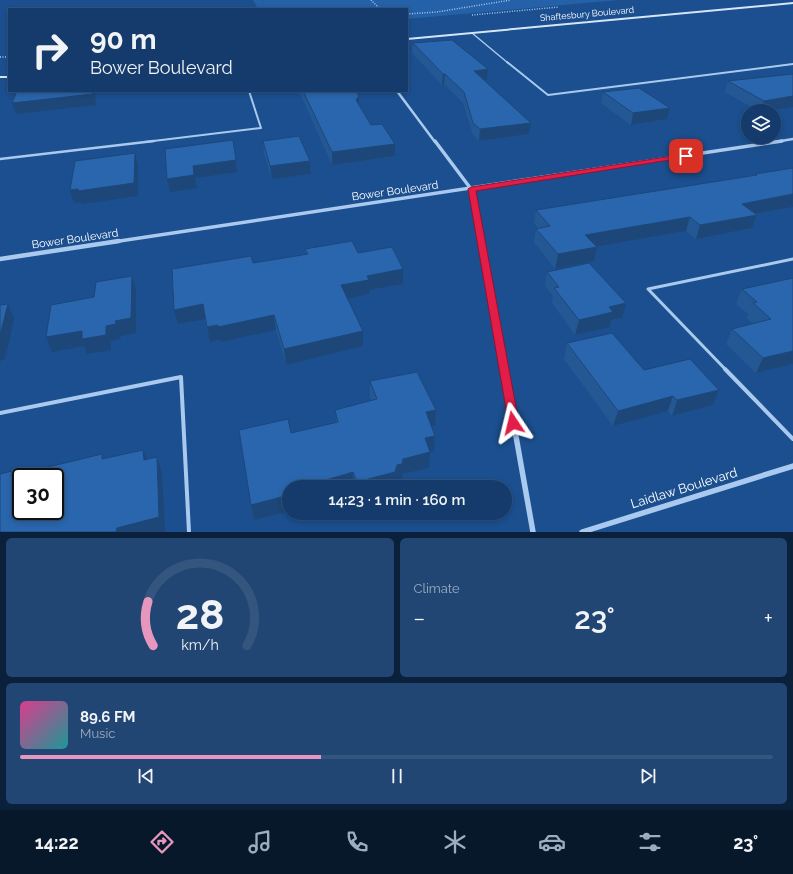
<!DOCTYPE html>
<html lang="en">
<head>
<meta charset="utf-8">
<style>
	:root { --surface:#143b6b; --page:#214673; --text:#f1f3f6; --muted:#9dadc1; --line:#33557e; --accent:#e797bd }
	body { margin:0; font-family:Raleway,sans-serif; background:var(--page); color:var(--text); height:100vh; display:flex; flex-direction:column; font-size:15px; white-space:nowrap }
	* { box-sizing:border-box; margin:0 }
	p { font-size:13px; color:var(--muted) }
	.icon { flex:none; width:22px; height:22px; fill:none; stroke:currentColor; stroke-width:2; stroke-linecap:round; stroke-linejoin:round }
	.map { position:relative; height:532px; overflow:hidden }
	.side { display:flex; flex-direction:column; gap:6px; padding:6px; background:#0b203b; flex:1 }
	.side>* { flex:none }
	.top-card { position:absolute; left:8px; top:8px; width:400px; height:84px; border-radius:0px; box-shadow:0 2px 6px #0003,0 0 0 1px var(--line); background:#143b6b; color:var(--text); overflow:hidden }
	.controls { position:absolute; left:741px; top:104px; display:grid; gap:8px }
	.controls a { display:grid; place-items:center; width:40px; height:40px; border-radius:50%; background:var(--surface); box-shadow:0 2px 6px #0003,0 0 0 1px var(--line); font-size:20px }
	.speed { position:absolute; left:12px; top:468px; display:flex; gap:8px; font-size:20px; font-weight:700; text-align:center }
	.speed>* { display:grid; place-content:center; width:52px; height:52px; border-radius:50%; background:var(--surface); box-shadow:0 2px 6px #0003,0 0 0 1px var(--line); line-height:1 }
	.speed .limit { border:2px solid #111; border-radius:6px; background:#fff; color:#111 }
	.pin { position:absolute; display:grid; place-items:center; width:34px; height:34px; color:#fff; margin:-17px; border-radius:8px; box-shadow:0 2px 6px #0006 }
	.me { position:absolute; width:44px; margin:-22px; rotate:350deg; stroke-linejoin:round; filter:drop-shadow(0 0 3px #0008) }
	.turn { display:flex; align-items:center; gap:14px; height:84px; padding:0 16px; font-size:18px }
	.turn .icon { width:52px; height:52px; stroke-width:2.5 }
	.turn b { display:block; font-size:28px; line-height:34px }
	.big { font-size:30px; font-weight:600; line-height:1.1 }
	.side .widget { flex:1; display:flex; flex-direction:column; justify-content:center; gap:6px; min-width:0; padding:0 14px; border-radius:6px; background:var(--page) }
	.side .dial { align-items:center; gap:0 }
	.dial svg { height:104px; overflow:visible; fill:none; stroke:var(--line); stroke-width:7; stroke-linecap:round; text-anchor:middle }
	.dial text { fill:var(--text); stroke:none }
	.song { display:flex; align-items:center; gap:12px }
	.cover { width:48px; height:48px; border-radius:6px; background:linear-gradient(135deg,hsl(330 70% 55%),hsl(180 70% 35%)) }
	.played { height:4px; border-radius:2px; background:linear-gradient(90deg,var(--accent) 40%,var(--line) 40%) }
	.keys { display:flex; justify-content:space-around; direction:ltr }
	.heat { display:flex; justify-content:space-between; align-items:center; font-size:22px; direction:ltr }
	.side .tiles { flex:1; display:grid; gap:6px; grid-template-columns:1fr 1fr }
	.widget:last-child { grid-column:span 2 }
	.trip { position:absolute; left:282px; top:480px; width:230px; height:40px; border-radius:20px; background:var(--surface); box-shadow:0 2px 6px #0003,0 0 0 1px var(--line); font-weight:600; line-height:40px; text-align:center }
	.dock { display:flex; height:64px; justify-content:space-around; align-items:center; background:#08182b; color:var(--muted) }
	.dock .icon { width:28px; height:28px }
	.dock .active { color:var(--accent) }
	.dock b { font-size:18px; color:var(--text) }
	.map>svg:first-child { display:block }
	.green { fill:#2461a8 }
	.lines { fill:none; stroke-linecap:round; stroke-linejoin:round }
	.path { stroke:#a9c9ee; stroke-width:1.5; stroke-dasharray:1 1.5; stroke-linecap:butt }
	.lane-far4 { stroke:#a9c9ee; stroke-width:1.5 }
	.lane-far3 { stroke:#a9c9ee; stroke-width:2 }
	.lane-far2 { stroke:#a9c9ee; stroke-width:2.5 }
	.lane-far1 { stroke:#a9c9ee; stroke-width:3 }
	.lane { stroke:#a9c9ee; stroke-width:4 }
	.street-far3 { stroke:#a9c9ee; stroke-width:2.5 }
	.street-far2 { stroke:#a9c9ee; stroke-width:3.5 }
	.street-far1 { stroke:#a9c9ee; stroke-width:4.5 }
	.street { stroke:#a9c9ee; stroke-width:5.5 }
	.secondary { fill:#d6e6fa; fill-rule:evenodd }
	.wall { fill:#245895 }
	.shaded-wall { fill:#1d4779 }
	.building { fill:#2a66ad; stroke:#1d4779; fill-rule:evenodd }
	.route { fill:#e11d48; stroke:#92132f }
	.labels { text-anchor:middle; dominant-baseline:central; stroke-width:4; stroke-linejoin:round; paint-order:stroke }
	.far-street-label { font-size:9px; fill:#fff; stroke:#1b4f8f }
	.street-label { font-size:11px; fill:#fff; stroke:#1b4f8f }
	.near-street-label { font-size:13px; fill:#fff; stroke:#1b4f8f }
</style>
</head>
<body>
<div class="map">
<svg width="793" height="532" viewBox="0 0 793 532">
	<rect width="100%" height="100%" fill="#1b4f8f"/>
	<path class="green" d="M253 0H619L407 19V9H258Z"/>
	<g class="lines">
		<g class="path">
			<path d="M371 0 380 9"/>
			<path d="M407 14 437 12 511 0"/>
			<path d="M472 15 559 7"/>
			<path d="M0 57H9"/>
		</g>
		<path class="lane-far4" d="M472 33 508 63"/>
		<g class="lane-far3">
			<path d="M507 62 548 95 793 64"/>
			<path d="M145 142 261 128 249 91"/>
		</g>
		<path class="lane-far2" d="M0 159 154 141"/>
		<path class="lane-far1" d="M726 370 648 289 793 259"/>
		<g class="lane">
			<path d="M725 369 793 439"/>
			<path d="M0 413 181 377 189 532"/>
		</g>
		<g class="street-far3">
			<path d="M397 91 435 142"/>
			<path d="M775 142 793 139"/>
		</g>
		<g class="street-far2">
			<path d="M435 141 471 189 481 242"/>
			<path d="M113 242 782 141"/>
		</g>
		<g class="street-far1">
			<path d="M480 241 504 370"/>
			<path d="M0 259 119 241"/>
		</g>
		<g class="street">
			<path d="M504 369 533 532"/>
			<path d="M582 532 793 466"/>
		</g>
		<g class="secondary">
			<path d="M793 2V4L407 40V38Z"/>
			<rect x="0" y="76" width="9" height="2"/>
		</g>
	</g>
	<g class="wall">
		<path d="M413 43 488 69 487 80H485L529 134 479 141 473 135 463 103 444 84 442 85 412 53Z"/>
		<path d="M793 74V107L767 111H758L725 92 728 81Z"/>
		<path d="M299 91H356L359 96V105L371 125 395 144V156L332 165Z"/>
		<path d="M603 92 667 119 631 125 601 103Z"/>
		<path d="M263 141 310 161 311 174 272 179 264 153Z"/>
		<path d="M793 168V207L756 214 757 215 752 228 696 239 686 231 597 246 594 261 555 269 534 242 536 229 538 228 534 223 536 210 755 175V174Z"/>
		<path d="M305 249 358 253 403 269V284L369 290V294L348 298 363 346 286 365 276 330 221 342 220 340 210 342 205 319 178 324 253 263 306 255Z"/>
		<path d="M547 272 622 318 611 320 610 327 575 335 552 303 553 296 545 286Z"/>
		<path d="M793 278V364L756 373 726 344 732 329 753 324 747 318 748 314 736 304 742 289Z"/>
		<path d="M567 343 644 370 719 390 713 405 672 416 668 411 613 426 564 359Z"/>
		<path d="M370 381 436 410 435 426H432L435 436 434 451 430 452 429 468 403 474 402 480 397 481 395 487H289L254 520 251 505 291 433 336 423 335 410 372 401 370 397Z"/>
	</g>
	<g class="shaded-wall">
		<path d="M488 69 487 80 474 81V71Z"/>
		<path d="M443 74H445L444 84 442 85Z"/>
		<path d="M93 91H95L96 105 16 114 12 103Z"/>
		<path d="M359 96V107L356 100Z"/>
		<path d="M793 96V107L767 111H760L764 101Z"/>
		<path d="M670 108 667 119 631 125 633 113Z"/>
		<path d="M531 123 529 134 479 141 480 129Z"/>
		<path d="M233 140 237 172 195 178 197 188 170 192 167 179 193 166Z"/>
		<path d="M395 144V156L332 165V152Z"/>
		<path d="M135 153 138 165V196L82 204 81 202 74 203 70 190Z"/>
		<path d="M310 161 311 174 272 179 270 166Z"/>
		<path d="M793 194V207L737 217 742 204Z"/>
		<path d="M757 215 752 228 696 239 700 225Z"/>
		<path d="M690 217 686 231 582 249 585 235Z"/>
		<path d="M597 247 594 261 555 269 558 254Z"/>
		<path d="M403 269V284L369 290V294L342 300 341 285 367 276Z"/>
		<path d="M132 276 136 290V333L120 336 121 339 111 341V350L87 354 84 346 52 352 46 337 106 326 115 321Z"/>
		<path d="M626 303 622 318 611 320 610 327 575 335 579 320 609 307Z"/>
		<path d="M8 304 14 319 5 359 1 360 0 363V335Z"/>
		<path d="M203 304 206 319 178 324 174 310Z"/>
		<path d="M274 315 276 330 221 342 220 340 210 342 207 327Z"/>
		<path d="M363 331V346L286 365 284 349Z"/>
		<path d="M793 351V364L756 373 763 358Z"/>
		<path d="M719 390 713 405 672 416 677 400Z"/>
		<path d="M673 396 668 411 613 426 618 411Z"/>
		<path d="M436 410 435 426 426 427V412Z"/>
		<path d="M435 436 434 451 424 454 425 438Z"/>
		<path d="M143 450 149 465 144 460Z"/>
		<path d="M430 452 429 468 403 474 402 480 397 481 395 487H357V482L397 465 403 459Z"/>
		<path d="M157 457 162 473 165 532H116L117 528Z"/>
		<path d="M353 472 354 487H302Z"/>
		<path d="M289 495V511L254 520 251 505Z"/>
	</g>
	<g class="building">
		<path d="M452 40 488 69 474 71 531 123 480 129 473 123 464 92 445 74H443L413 43Z"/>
		<path d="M793 74V96L764 101 728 81Z"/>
		<path d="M639 88 670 108 633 113 603 92Z"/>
		<path d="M17 91H93V94L12 103Z"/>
		<path d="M303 91H356L359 96 356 100 371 125 382 124 395 144 332 152Z"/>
		<path d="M299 136 310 161 270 166 263 141Z"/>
		<path d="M233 140 236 160 193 166 194 175 167 179 165 149Z"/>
		<path d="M135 153 134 183 78 191V189L70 190 75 161Z"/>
		<path d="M793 168V194L742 204 757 215 700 225 690 217 585 235 597 247 558 254 536 229 550 226 536 210 757 175 755 174Z"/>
		<path d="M352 241 358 253 392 247 403 269 367 276 369 280 341 285 363 331 284 349 274 315 218 327V325L207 327 203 304 174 310 172 269 251 256 253 263 308 254 305 249Z"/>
		<path d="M589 263 626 303 609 307 613 312 579 320 554 288 559 287 547 272Z"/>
		<path d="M132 276 131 318 115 321 116 324 106 326V335L82 339V331L46 337 51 305 94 297 96 282Z"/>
		<path d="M793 278V351L763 358 732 329 771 319 753 303 757 302 742 289Z"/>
		<path d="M8 304 0 335V305Z"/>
		<path d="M612 333 644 370 690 359 719 390 677 400 673 396 618 411 567 343Z"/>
		<path d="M417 372 436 410 426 412 435 436 425 438 430 452 403 459 402 464 397 465 395 472 357 482 353 472 302 487H289V495L251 505 239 430 288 419 291 433 338 422 335 410 377 399 370 381Z"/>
		<path d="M143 450 144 460 157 457 159 517 117 528 116 532H0V474L12 471 11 476 102 454V459ZM21 477H55V511H21Z"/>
	</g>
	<path class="route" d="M686 154 689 156 688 157 476 191 519 423 517 426 513 428 509 426 468 189 471 187Z"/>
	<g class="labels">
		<g class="far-street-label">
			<text transform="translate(587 14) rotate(-5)">Shaftesbury Boulevard</text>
		</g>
		<g class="street-label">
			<text transform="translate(395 191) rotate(-8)">Bower Boulevard</text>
			<text transform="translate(75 239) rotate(-8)">Bower Boulevard</text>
		</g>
		<g class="near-street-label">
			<text transform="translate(684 488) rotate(-17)">Laidlaw Boulevard</text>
		</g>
	</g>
</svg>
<div class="controls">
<a><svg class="icon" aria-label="layers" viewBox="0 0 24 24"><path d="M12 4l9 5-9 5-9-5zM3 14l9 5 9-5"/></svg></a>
</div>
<div class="speed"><div class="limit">30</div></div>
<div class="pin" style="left:686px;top:156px;background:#d93025"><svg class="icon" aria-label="arrive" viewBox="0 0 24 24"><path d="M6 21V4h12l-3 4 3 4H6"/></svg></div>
<svg class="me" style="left:513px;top:423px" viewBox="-20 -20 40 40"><path d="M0-17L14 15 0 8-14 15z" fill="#e11d48" stroke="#fff" stroke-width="4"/></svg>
<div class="trip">14:23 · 1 min · 160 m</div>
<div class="top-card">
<div class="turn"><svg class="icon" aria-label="right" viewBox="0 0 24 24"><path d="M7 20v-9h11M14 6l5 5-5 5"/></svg><div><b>90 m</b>Bower Boulevard</div></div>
</div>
</div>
<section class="side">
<div class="tiles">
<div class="widget dial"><svg viewBox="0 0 100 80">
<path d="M14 69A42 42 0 1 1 86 69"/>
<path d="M14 69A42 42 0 0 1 10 35" stroke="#e797bd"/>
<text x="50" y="56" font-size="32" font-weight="700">28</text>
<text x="50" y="72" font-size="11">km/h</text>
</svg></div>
<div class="widget"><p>Climate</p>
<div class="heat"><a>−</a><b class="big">23°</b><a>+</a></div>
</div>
<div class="widget">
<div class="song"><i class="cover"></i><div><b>89.6 FM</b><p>Music</p></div></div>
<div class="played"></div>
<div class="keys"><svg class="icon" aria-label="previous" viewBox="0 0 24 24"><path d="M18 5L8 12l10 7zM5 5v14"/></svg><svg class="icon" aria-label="pause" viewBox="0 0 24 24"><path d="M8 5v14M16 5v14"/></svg><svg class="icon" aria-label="next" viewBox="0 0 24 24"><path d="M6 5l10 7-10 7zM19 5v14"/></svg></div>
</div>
</div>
</section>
<nav class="dock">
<b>14:22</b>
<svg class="icon active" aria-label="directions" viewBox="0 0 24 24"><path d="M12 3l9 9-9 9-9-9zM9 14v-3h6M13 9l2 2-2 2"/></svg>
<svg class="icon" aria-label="music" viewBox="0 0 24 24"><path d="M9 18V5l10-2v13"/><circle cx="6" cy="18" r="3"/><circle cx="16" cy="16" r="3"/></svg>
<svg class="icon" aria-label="phone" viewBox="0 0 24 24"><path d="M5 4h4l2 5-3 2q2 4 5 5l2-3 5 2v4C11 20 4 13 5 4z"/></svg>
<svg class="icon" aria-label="climate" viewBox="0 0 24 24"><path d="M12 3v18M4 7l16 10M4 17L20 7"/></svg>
<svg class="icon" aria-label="car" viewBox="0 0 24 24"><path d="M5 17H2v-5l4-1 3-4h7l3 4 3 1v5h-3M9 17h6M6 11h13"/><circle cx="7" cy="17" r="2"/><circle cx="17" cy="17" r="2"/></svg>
<svg class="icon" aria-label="filters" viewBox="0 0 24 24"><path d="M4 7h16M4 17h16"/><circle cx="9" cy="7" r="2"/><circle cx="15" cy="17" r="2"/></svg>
<b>23°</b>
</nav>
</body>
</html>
